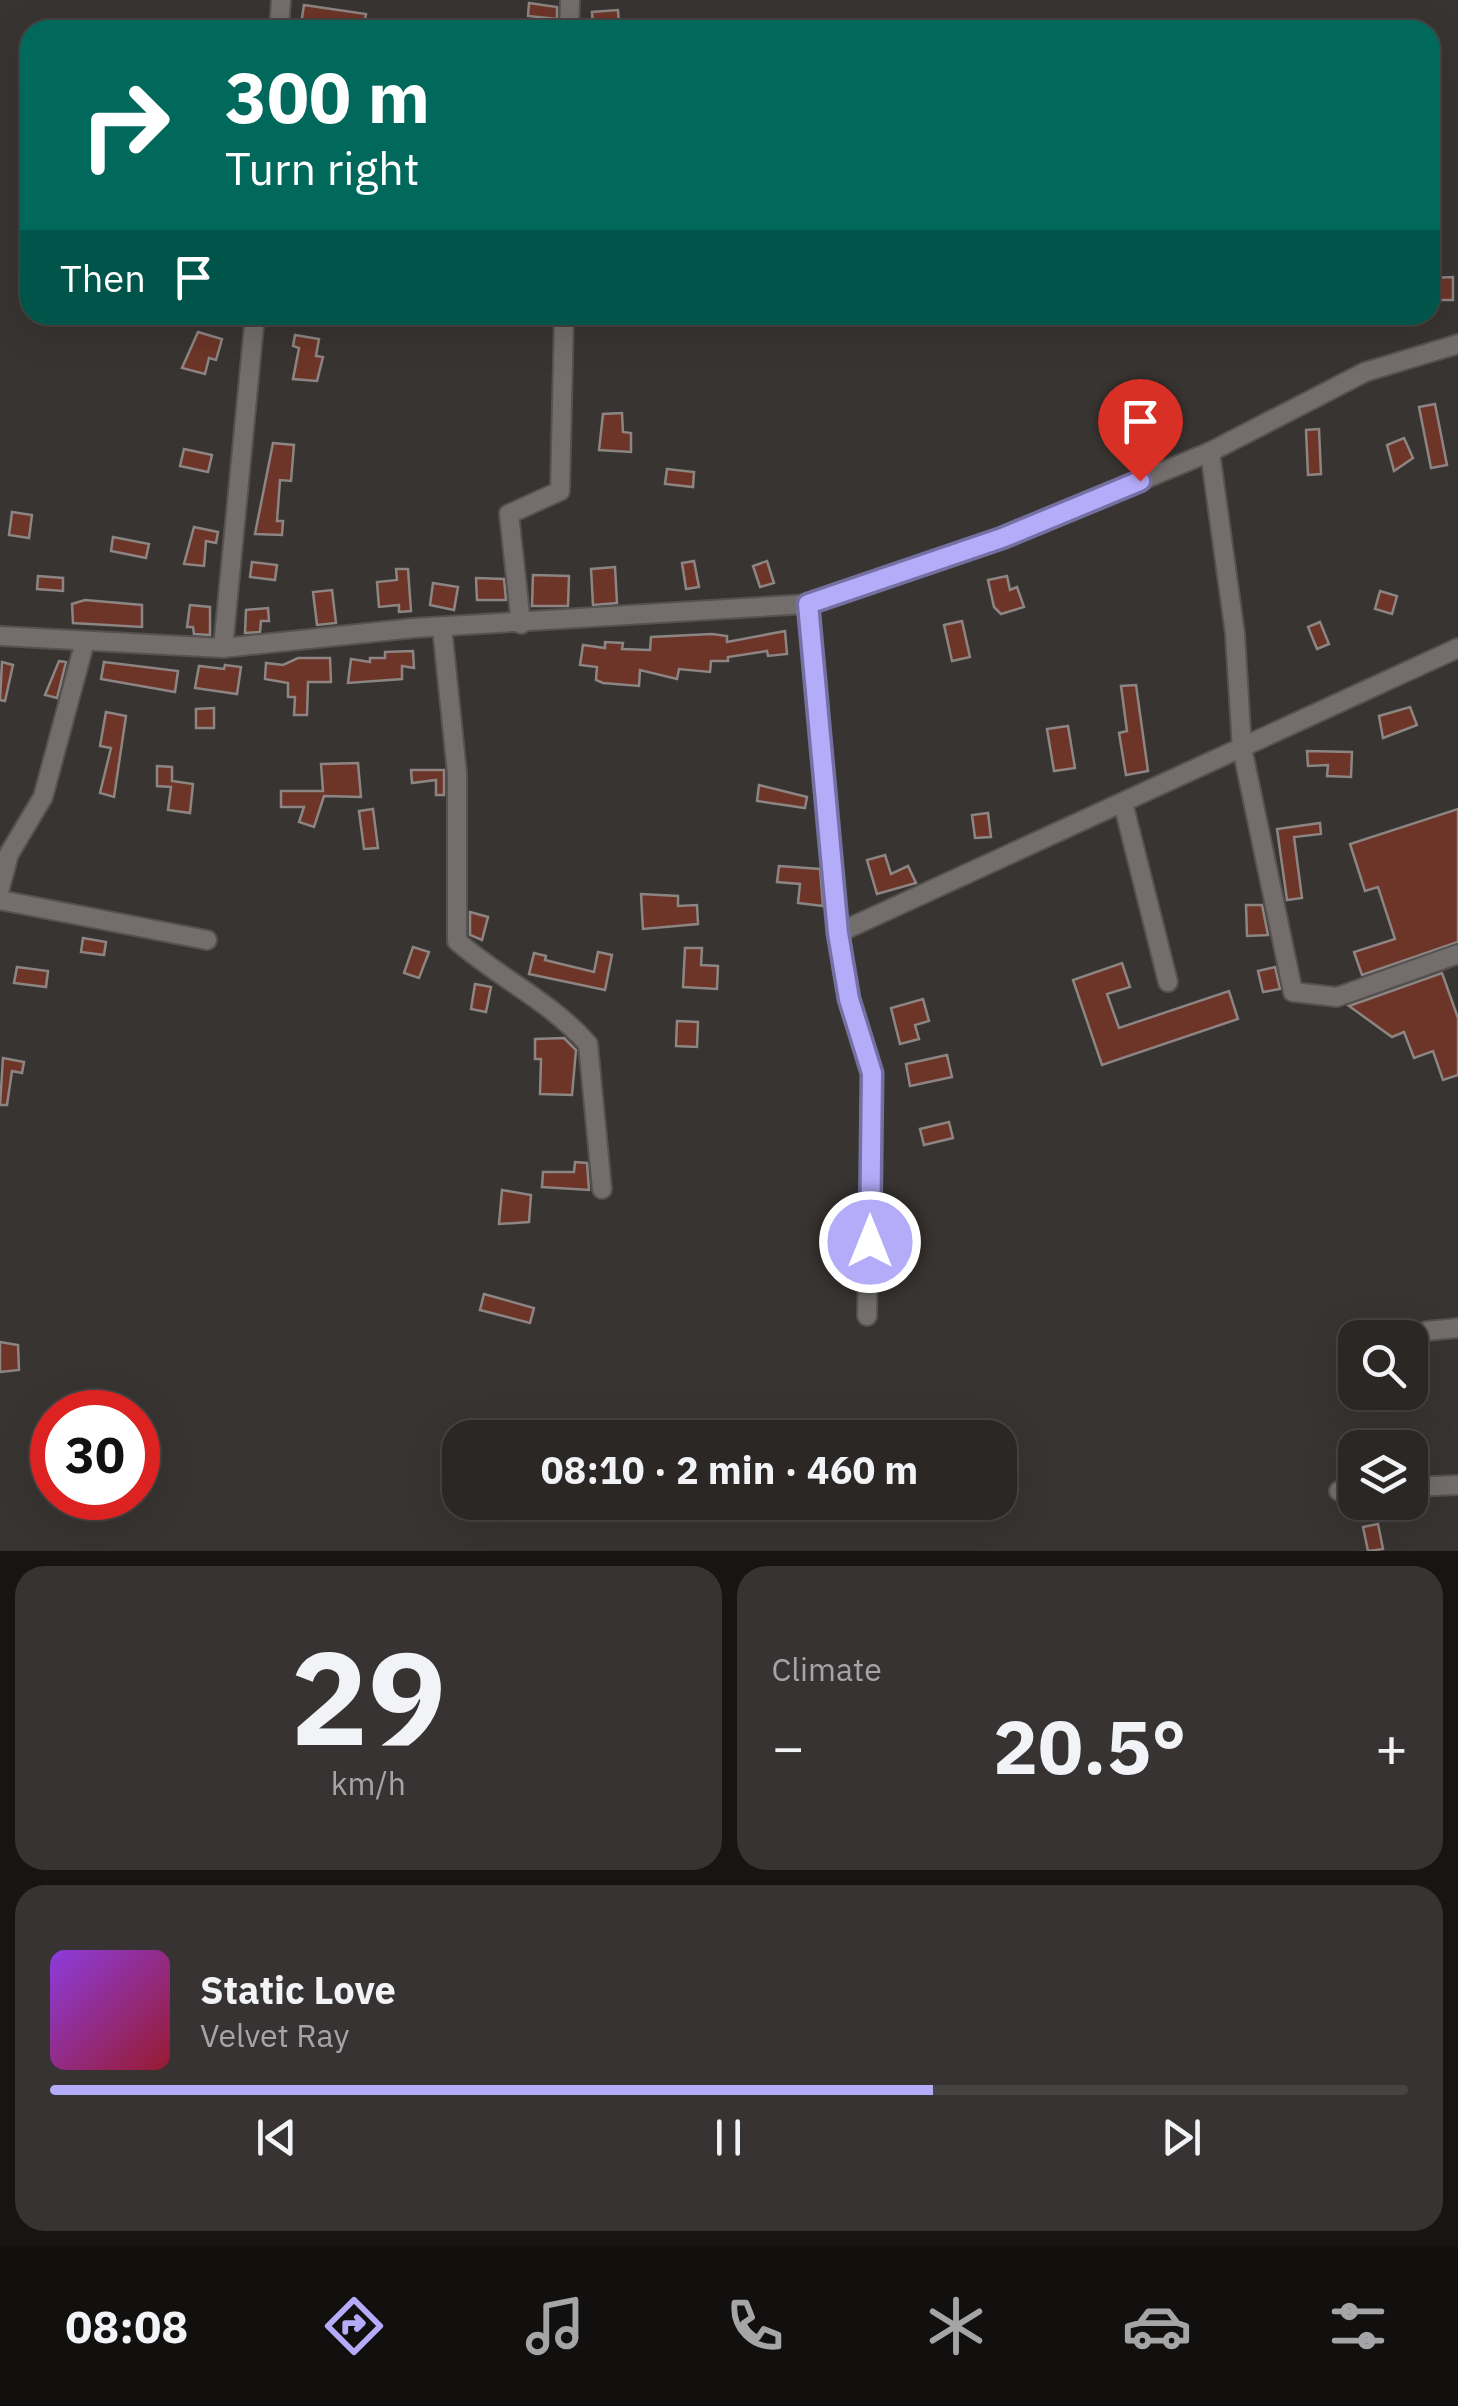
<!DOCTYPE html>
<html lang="en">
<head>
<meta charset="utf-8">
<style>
	:root { --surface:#2a2725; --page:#363332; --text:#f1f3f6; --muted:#a5a5a7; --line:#464442; --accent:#b4acf9 }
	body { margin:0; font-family:"IBM Plex Sans",sans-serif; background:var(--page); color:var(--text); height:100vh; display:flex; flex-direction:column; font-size:38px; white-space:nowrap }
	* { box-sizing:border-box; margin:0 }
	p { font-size:32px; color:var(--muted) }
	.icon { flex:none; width:55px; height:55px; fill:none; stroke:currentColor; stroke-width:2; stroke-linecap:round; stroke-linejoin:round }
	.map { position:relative; height:1551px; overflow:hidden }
	.panel { display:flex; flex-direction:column; gap:15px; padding:15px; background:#171514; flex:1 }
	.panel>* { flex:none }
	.hud { position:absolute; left:20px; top:20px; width:1420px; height:305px; border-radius:30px; box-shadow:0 10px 40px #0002,0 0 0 2px var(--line); background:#00695c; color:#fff; overflow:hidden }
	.tools { position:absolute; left:1338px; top:1320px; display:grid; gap:20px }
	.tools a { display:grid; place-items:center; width:90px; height:90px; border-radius:20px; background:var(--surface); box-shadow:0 10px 40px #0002,0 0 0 2px var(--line); font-size:50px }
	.speed { position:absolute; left:30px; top:1390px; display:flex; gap:20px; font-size:50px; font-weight:700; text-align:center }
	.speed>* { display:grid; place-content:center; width:130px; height:130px; border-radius:50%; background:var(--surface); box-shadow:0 10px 40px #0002,0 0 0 2px var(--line); line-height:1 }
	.speed .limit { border:15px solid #d22; background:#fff; color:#111 }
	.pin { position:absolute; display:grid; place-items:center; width:85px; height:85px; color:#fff; margin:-102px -42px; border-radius:50% 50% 50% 0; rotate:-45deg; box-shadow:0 0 10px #0007 }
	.pin .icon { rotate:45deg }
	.me { position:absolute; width:110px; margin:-55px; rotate:0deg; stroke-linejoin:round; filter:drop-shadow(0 0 8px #0008) }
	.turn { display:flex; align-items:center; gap:35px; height:210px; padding:0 40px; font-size:45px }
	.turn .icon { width:130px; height:130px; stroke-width:2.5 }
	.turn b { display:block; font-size:70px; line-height:85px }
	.then { display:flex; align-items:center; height:95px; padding:0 40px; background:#0003; gap:20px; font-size:38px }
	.big { font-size:75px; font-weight:700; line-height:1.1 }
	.panel .tile { flex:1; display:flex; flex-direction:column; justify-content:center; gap:15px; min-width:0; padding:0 35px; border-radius:30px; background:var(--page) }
	.panel .dial { align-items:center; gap:0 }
	.dial b { font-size:130px; line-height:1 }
	.song { display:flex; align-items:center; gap:30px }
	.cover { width:120px; height:120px; border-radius:15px; background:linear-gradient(135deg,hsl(270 70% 55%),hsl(350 70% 35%)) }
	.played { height:10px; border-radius:5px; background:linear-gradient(90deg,var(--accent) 65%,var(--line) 65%) }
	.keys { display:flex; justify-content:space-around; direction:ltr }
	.heat { display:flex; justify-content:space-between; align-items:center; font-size:55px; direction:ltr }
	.panel .tiles { flex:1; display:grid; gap:15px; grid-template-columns:1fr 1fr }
	.tile:last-child { grid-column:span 2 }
	.trip { position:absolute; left:442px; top:1420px; width:575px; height:100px; border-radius:30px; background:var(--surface); box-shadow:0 10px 40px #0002,0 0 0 2px var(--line); font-weight:700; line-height:100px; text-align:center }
	.tabs { display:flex; height:160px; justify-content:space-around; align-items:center; background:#11100f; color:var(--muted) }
	.tabs .icon { width:70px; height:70px }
	.tabs .current { color:var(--accent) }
	.tabs b { font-size:45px; color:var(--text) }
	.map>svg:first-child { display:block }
	.building { fill:#6c3528; stroke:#8c8583; stroke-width:2.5 }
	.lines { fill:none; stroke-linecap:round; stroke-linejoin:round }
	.street-casing { stroke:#56524f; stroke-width:22 }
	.street { stroke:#736e6b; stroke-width:18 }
	.route-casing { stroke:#7570a2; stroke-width:25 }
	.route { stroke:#b4acf9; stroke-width:18 }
</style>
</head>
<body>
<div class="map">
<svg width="1458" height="1551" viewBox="0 0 1458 1551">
	<rect width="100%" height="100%" fill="#383431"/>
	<g class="building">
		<path d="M529 3 557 7V19L528 16Z"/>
		<path d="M304 5 366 14 363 29 327 23V30H300Z"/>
		<path d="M618 10 619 25 593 27 592 12Z"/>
		<path d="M1453 277V300H1431V278Z"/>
		<path d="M198 332 222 339 216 360 209 358 205 374 182 368Z"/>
		<path d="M295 335 319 339 316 356 323 357 317 381 293 379 299 348 293 346Z"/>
		<path d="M1435 404 1447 465 1431 468 1419 407Z"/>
		<path d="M622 413 623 432 631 433V452L599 450 603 414Z"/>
		<path d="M1319 429 1321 474 1308 475 1306 430Z"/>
		<path d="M1404 438 1413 458 1394 471 1387 445Z"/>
		<path d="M273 443 294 445 291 481 280 480 277 521H283L282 535 255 534Z"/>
		<path d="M184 449 212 455 208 472 180 466Z"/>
		<path d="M667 469 694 472 693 487 665 484Z"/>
		<path d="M12 512 32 515 29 538 9 535Z"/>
		<path d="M194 527 218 532 216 543 206 541 204 566 184 564Z"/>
		<path d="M113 537 149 544 146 558 111 551Z"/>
		<path d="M694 561 699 587 686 589 682 563Z"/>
		<path d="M767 561 774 583 760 587 753 566Z"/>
		<path d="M252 562 277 565 275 580 250 577Z"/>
		<path d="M615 567 617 603 593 605 591 569Z"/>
		<path d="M396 569H408L411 611 399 612V605L379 607 377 582 397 580Z"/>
		<path d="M533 575 569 576 568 606H532Z"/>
		<path d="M38 576 63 578V591L37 589Z"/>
		<path d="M1007 576 1010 590 1017 587 1024 607 1001 614 994 607 988 580Z"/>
		<path d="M476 578 504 579 506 600H477Z"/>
		<path d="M433 583 458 587 454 610 430 605Z"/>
		<path d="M332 590 336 623 317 625 313 592Z"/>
		<path d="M1380 591 1397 596 1392 614 1375 609Z"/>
		<path d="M85 600 142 605V627L73 623 72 604Z"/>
		<path d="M190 605 210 607V635L194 634 193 627H187Z"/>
		<path d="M268 608 269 621H261L260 632 245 633 246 610Z"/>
		<path d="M962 621 970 657 952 661 944 625Z"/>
		<path d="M1320 622 1329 644 1317 649 1308 627Z"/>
		<path d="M785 631 787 654 768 656 767 651 728 657V661H711L710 672 679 669 677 679 640 670 639 686 603 683 596 680 597 667 580 665 583 645 605 648V642L623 643 622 649 650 650 651 637 712 634 727 636V642Z"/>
		<path d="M413 651 414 668 402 666V679L348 683 351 659 370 662V658H385V652Z"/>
		<path d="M298 658H330L331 682H308L307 715H294L295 697H288V683L265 679 266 663 283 665Z"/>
		<path d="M59 661 66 662 57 698 45 695Z"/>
		<path d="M2 662 13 665 5 701 0 700Z"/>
		<path d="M104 662 178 671 175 692 101 679Z"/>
		<path d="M225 665 241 667 237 694 195 688 199 666 224 669Z"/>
		<path d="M1136 685 1148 771 1126 775 1119 733 1127 731 1121 686Z"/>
		<path d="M1410 707 1417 725 1383 738 1379 716Z"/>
		<path d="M214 708V728H196V709Z"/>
		<path d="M106 712 126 716 114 797 100 793 111 748 100 746Z"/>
		<path d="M1068 726 1075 768 1054 771 1047 729Z"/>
		<path d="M1307 751 1352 752 1351 777 1327 776 1328 765 1308 766Z"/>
		<path d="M358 763 361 797 324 796 314 827 299 822 304 807H281V791H323L321 764Z"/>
		<path d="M157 766 172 767V781L193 784 190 813 168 810 171 787 157 786Z"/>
		<path d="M411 770H444V795H436V780L412 783Z"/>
		<path d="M759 785 807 797 805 808 757 801Z"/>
		<path d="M373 809 378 848 364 849 359 811Z"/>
		<path d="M1458 809V942L1362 975 1354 952 1395 939 1378 887 1365 891 1350 844Z"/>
		<path d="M988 813 991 837 975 838 972 815Z"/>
		<path d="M1320 823 1321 834 1294 837 1302 898 1287 900 1277 829Z"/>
		<path d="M885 855 891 874 908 866 916 883 877 894 867 860Z"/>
		<path d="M779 866 820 869 823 906 798 903 800 884 777 882Z"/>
		<path d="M641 894 678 896V906L697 905 698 924 643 929Z"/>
		<path d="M1246 905H1262L1268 935 1247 936Z"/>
		<path d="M470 912 488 917 482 940 470 935Z"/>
		<path d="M83 938 106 942 104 955 81 952Z"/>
		<path d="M413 947 429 952 419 978 404 973Z"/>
		<path d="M685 948H702L701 965 718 966 717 989 683 987Z"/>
		<path d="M598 952 612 955 605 990 529 974 534 953 546 956 545 960 594 972Z"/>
		<path d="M1122 963 1130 987 1107 994 1119 1028 1229 991 1238 1019 1102 1065 1073 980Z"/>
		<path d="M17 967 48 971 46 987 14 983Z"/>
		<path d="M1275 967 1280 989 1263 992 1258 971Z"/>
		<path d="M1442 973 1458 1018V1075L1443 1080 1433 1051 1414 1058 1404 1032 1392 1037 1349 1006Z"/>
		<path d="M475 984 491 987 486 1012 471 1009Z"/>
		<path d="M923 999 929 1021 915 1025 919 1039 900 1044 891 1008Z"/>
		<path d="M677 1021 698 1022 697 1047 676 1046Z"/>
		<path d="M564 1038 576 1050 572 1095 540 1094 541 1059H535V1039Z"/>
		<path d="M947 1055 952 1077 910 1086 906 1064Z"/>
		<path d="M3 1058 24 1062 22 1073 12 1071 7 1105H0Z"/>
		<path d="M949 1122 953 1138 924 1145 920 1129Z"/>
		<path d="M575 1162 587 1163 589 1190 542 1187 543 1172H574Z"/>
		<path d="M502 1190 531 1195 529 1222 499 1224Z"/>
		<path d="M484 1294 534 1308 530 1323 480 1310Z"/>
		<path d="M0 1342 18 1345 19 1370 0 1372Z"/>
		<path d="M1378 1524 1383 1549 1368 1551 1363 1527Z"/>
	</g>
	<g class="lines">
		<defs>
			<g id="street">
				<path d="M279 30 281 0"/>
				<path d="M569 30 570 0"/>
				<path d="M1210 452 1235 634 1242 748 1293 992 1337 997 1458 954"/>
				<path d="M808 604 838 933 1458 648"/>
				<path d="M521 624 509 514 560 491 564 315"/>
				<path d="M442 627 457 773V941C499 978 550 1001 588 1044L602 1189"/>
				<path d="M0 636 223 648 414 628 808 604 1002 538 1210 452 1365 372 1458 344"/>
				<path d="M223 648 255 315"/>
				<path d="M1123 803 1168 982"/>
				<path d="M0 888 9 854 43 797 85 641"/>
				<path d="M0 900 207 940"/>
				<path d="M838 933 849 999 872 1073 867 1316"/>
				<path d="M1427 1331 1458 1328"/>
				<path d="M1410 1487 1458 1485"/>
				<path d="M1339 1491 1355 1490"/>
			</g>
		</defs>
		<use href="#street" class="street-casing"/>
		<use href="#street" class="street"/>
	</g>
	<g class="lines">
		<defs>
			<path id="route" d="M870 1242 872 1073 849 999 838 933 808 604 1002 538 1140 481"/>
		</defs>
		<use href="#route" class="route-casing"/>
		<use href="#route" class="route"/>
	</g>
</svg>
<div class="tools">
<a><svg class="icon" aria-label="search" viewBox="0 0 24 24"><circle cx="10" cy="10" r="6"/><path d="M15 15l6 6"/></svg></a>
<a><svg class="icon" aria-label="layers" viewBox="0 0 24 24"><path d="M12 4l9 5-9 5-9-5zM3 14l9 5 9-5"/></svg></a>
</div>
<div class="speed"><div class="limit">30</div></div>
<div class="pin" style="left:1140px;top:481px;background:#d93025"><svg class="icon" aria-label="arrive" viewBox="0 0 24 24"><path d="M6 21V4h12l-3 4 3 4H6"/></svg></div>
<svg class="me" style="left:870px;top:1242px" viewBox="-20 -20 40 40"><circle r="17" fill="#b4acf9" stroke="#fff" stroke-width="3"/><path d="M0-11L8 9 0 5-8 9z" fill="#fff"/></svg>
<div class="trip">08:10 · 2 min · 460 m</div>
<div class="hud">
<div class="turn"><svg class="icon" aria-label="right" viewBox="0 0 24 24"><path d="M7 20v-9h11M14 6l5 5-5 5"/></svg><div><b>300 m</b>Turn right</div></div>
<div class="then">Then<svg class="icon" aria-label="arrive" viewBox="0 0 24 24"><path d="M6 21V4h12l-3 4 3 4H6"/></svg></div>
</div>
</div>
<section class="panel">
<div class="tiles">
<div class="tile dial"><b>29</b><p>km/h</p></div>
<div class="tile"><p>Climate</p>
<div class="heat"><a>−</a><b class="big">20.5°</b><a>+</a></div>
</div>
<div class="tile">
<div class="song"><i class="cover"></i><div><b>Static Love</b><p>Velvet Ray</p></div></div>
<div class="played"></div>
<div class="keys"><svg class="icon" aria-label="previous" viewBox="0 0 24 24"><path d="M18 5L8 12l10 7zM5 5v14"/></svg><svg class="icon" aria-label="pause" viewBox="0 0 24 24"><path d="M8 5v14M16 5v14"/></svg><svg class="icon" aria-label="next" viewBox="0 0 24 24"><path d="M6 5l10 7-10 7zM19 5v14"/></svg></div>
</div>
</div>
</section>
<nav class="tabs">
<b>08:08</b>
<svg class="icon current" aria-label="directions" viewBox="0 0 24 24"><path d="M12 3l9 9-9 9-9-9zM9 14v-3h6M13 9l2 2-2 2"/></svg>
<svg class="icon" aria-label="music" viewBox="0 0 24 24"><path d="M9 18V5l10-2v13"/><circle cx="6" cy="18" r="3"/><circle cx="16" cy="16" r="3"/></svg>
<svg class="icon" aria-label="phone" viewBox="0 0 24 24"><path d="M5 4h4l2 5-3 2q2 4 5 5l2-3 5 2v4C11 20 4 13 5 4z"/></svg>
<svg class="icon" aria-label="climate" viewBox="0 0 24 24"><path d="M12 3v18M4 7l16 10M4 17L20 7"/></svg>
<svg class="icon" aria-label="car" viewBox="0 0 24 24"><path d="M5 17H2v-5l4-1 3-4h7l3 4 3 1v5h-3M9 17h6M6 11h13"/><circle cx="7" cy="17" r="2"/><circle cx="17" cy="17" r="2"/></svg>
<svg class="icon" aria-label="filters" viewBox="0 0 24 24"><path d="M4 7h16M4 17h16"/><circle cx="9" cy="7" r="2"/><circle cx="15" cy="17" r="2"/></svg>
</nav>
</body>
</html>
